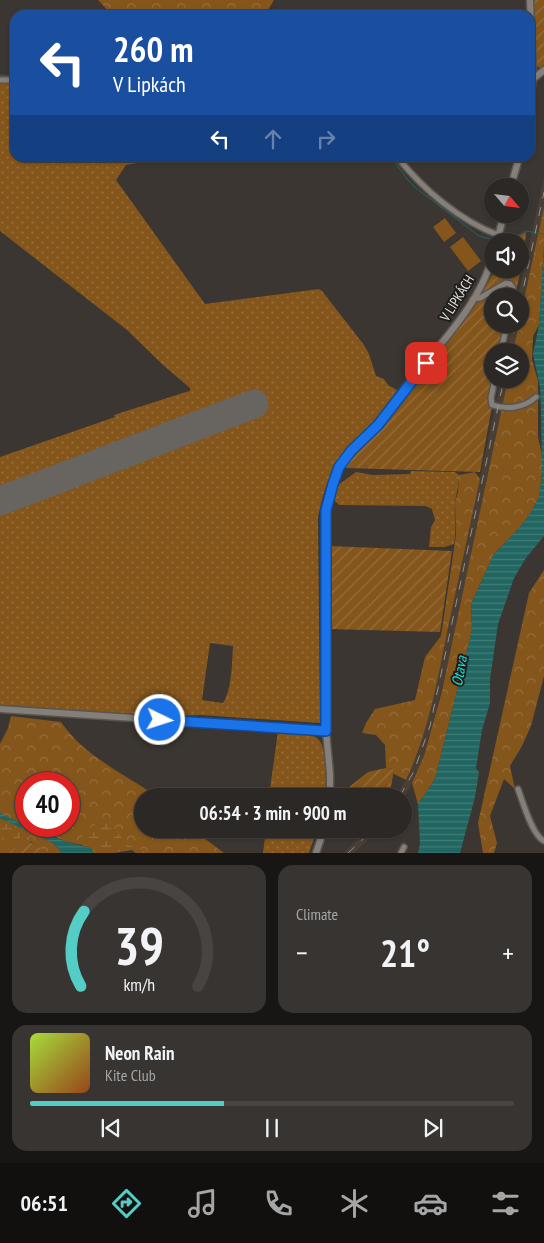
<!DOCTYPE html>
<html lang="en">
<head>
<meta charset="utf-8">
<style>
	:root { --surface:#2c2825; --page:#383432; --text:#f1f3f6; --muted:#a6a6a7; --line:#484442; --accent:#54cdc6 }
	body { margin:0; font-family:"PT Sans Narrow",sans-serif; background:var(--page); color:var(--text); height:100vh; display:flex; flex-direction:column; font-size:19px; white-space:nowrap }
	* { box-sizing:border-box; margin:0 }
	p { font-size:16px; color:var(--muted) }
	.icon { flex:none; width:28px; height:28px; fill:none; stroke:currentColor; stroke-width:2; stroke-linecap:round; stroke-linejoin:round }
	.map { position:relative; height:853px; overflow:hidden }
	.drawer { display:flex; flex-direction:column; gap:12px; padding:12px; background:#181614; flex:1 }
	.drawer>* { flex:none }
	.hud { position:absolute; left:10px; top:10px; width:525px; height:152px; border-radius:15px; box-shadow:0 1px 4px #0004,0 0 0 1px var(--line); background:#1a4fa0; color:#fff; overflow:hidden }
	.needle { width:32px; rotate:118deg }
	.controls { position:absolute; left:484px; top:178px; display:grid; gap:10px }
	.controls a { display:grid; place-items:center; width:45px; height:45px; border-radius:50%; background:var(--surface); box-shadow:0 1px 4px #0004,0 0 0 1px var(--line); font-size:25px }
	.speed { position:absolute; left:15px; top:772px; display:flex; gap:10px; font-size:25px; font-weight:700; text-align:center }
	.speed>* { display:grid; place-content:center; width:65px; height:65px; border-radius:50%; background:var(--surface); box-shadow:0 1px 4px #0004,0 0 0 1px var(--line); line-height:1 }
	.speed .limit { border:8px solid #d22; background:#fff; color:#111 }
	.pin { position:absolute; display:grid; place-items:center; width:42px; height:42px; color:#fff; margin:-21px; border-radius:10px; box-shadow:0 2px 8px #0006 }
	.me { position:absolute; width:55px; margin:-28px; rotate:94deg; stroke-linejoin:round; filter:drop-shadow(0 0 4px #0008) }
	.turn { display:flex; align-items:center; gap:18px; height:105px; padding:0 20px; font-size:22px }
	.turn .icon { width:65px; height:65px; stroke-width:2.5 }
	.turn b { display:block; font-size:35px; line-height:42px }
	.lanes { display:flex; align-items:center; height:48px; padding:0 20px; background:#0003; justify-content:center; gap:25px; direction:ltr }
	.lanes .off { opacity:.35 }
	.big { font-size:38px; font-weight:700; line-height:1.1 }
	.drawer .card { flex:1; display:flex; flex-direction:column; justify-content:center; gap:8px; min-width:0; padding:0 18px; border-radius:15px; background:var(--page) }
	.drawer .dial { align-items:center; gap:0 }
	.dial svg { height:130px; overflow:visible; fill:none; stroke:var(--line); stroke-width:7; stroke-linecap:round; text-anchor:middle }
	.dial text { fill:var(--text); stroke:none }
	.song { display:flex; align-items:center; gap:15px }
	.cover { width:60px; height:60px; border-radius:8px; background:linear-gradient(135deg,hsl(80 70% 55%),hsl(20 70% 35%)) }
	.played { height:5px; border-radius:2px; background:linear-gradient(90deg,var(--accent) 40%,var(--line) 40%) }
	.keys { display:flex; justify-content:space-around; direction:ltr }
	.heat { display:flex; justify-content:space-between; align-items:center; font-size:28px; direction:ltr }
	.drawer .tiles { flex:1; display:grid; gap:12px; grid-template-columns:1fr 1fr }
	.card:last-child { grid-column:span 2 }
	.trip { position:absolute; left:134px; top:788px; width:278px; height:50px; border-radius:25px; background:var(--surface); box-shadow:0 1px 4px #0004,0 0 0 1px var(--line); font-weight:700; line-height:50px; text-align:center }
	.menu { display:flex; height:80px; justify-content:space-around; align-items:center; background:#12100f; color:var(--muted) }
	.menu .icon { width:35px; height:35px }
	.menu .on { color:var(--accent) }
	.menu b { font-size:22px; color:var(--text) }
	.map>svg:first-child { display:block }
	.built { fill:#493f35 }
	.grass { fill:url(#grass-dots); fill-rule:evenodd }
	.forest { fill:url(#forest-crowns) }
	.wetland { fill:url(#wetland-marsh) }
	.garden { fill:url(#garden-furrows) }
	.pitch { fill:#84561c }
	.water { fill:url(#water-rules) }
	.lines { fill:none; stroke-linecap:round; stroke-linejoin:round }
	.stream { stroke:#226662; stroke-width:1 }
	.runway { stroke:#686460; stroke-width:29 }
	.minor-casing { stroke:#585450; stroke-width:8 }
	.tertiary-casing { stroke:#585450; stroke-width:9 }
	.minor { stroke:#857f79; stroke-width:5 }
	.tertiary { stroke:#857f79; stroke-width:6 }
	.rail { stroke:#95918e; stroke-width:1; stroke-dasharray:9 9; stroke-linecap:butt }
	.route-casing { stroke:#114b97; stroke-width:12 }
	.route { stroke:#1a73e8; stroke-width:9 }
	.labels { text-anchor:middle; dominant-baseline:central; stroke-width:4; stroke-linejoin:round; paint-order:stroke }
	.street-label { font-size:14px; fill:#e3e0dd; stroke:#201e1b }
	.water-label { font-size:15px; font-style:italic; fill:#13e6dd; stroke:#201e1b }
</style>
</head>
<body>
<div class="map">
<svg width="544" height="853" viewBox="0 0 544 853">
	<defs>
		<pattern id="grass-dots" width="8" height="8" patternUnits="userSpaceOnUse" patternTransform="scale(1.25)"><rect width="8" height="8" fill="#84561c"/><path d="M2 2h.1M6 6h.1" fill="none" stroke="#956e3d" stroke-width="1.8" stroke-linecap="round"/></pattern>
		<pattern id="forest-crowns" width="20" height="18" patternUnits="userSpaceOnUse" patternTransform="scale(1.25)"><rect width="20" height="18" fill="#84561c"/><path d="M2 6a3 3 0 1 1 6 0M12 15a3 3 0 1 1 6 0" fill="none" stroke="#956e3d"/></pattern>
		<pattern id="wetland-marsh" width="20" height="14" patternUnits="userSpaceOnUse" patternTransform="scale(1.25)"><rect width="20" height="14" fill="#84561c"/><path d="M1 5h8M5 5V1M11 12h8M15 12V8" fill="none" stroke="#956e3d"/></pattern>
		<pattern id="garden-furrows" width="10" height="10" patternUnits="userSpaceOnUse" patternTransform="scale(1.25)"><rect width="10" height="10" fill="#84561c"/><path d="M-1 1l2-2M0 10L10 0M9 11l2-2" fill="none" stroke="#956e3d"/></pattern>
		<pattern id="water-rules" width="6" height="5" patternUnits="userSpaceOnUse" patternTransform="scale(1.25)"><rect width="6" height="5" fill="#226662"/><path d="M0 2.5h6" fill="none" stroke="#427c78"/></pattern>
	</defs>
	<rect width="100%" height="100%" fill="#3b3631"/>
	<g class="built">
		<path d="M544 177V207L520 320V296H518Z"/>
		<path d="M512 324H519L513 351H506Z"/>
		<path d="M501 379H508L447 669 424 756 412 783 403 799 402 796H396L406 780 418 753 435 689Z"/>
		<path d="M370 829H380L354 853H343Z"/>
	</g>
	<g class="grass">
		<path d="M0 84H15V158H165L126 165 116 180 205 304 304 291 319 289 322 291 364 345 369 354 376 376 384 379 388 385 397 390C382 417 355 437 338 462 327 478 322 499 318 517L320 723 201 715 169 716 0 706V457L115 417 114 415 186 392 190 391V388L162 364 127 330 0 231ZM210 643 233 646C232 662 232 690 223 703L202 700Z"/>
		<path d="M411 471 455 472 459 475C459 485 456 494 455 504 454 518 457 530 454 544L445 547H429L431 527 435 520 432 509 426 506 339 505 334 500 337 486 356 472 373 475 410 474Z"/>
		<path d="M278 731C290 732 306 731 317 738 328 746 326 783 325 796H269Z"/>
		<path d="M266 829H317L309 853H263Z"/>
	</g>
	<g class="forest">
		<path d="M98 0H274L265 15H112Z"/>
		<path d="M544 207V247L539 325 533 336 532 360 538 381V437L542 455V473L539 497 530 514 520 527 494 554 471 604 472 630 435 779 418 804 412 783 424 756 442 691 508 379H520V351H513Z"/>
		<path d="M475 472 480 479C469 530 458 581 447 633 437 682 428 734 406 780L394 774 393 769 386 768 385 745 376 735 362 733 366 723 375 709 415 700 425 657 441 636 456 535 455 503 458 491 459 475Z"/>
		<path d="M544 570V676L531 726 522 746 510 766 515 789 504 779 490 816 497 843 494 853H483L478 823 529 593Z"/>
		<path d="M11 716 61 722C84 756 123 773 156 796H142V829H192L224 853H136L132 850 94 853 91 848 82 845 67 842 30 826H69V784H26V825L0 814V744L8 728Z"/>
		<path d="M0 818 53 843 61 851 60 853H46L31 842H22L8 853H0Z"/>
	</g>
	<g class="wetland">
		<path d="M0 821 23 831 18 841H7L0 834Z"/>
		<path d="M104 822 112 826 128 845 151 853H136L132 850 114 853H94L91 848 82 845V832L97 824Z"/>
	</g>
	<g class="garden">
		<path d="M533 0H544V65L540 68 536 66Z"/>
		<path d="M526 232 524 255 515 296H492V324H509L503 351H492V379H497L480 472 345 468 354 455 380 428 417 379 437 356 463 322 493 274 494 269H520V241H507L512 240Z"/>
		<path d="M329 546 452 551 440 632 329 629Z"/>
		<path d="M386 768 393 769 394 771 389 796H338L368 772Z"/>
		<path d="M27 841 36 845 46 853H8L22 842Z"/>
	</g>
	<g class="pitch">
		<path d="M445 218 456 233 444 242 433 227Z"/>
		<path d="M463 237 481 261 468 271 450 247Z"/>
	</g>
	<g class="water">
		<path d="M544 247V536L526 558 514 578 498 624 490 679V703L482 730 476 768 479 772 475 797 460 853H418L420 844 418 804 435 779 472 630 471 604 494 554 520 527 530 514 539 497 542 473 541 409 540 387 533 354 539 325Z"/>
		<path d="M0 813 26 826 67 842 91 848 94 853H60L61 851 53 843 0 818Z"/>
	</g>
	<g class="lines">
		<g class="stream">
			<path d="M0 75 15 77"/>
			<path d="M392 158 407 179 417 189 479 236 494 240"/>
			<path d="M503 241 511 239 526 231 544 234"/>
		</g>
		<path class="runway" d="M0 501 254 404"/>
		<defs>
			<g id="minor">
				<path d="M0 80H15"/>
				<path d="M398 158C424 190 459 220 498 235"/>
				<path d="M473 299 480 298 506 283 510 284 513 288V296"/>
				<path d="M501 351 507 324"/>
				<path d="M495 379 491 398 492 405C507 410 524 408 536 397"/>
				<path d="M518 789C523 802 532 835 544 841"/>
				<path d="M401 853 404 847"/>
			</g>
			<g id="tertiary">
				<path d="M530 0 533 79 530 99"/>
				<path d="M533 79 544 70"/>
				<path d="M511 186 519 158"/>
				<path d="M497 241 504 214"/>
				<path d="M0 709 326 731"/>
				<path d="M330 796V774L326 731V510C330 495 332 479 340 466 350 450 366 439 379 424 390 410 399 395 410 381 439 345 481 303 492 257"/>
				<path d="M316 853 324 829"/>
			</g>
		</defs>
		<use href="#minor" class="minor-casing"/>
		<use href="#tertiary" class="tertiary-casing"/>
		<use href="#minor" class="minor"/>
		<use href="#tertiary" class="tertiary"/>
		<g class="rail">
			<path d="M520 304 544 192"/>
			<path d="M510 351 516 324"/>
			<path d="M400 796 414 771 430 726 504 379"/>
			<path d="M348 853 374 829"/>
		</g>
	</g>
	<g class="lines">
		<defs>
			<path id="route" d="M160 720 326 731V510L333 484 339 467 351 451 378 425 426 363"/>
		</defs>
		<use href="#route" class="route-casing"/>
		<use href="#route" class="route"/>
	</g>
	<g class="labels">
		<g class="street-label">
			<text transform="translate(457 298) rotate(-58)">V LIPKÁCH</text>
		</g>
		<g class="water-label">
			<text transform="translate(459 671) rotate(-80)">Otava</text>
		</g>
	</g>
</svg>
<div class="controls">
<a><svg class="needle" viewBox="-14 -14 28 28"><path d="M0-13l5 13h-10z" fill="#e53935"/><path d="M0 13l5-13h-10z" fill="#a6a6a7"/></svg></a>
<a><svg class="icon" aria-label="sound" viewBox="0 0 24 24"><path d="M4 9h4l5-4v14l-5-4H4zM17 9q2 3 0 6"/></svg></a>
<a><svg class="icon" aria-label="search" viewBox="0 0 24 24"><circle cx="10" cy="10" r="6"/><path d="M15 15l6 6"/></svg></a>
<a><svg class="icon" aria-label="layers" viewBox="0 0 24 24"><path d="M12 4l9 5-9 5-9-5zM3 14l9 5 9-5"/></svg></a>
</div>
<div class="speed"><div class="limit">40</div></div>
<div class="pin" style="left:426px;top:363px;background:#d93025"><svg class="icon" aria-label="arrive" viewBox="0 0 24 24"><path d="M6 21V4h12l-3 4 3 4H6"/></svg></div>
<svg class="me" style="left:160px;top:720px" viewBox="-20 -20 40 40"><circle r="17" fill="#1a73e8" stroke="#fff" stroke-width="3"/><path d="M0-11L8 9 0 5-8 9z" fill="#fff"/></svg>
<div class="trip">06:54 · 3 min · 900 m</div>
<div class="hud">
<div class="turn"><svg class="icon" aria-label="left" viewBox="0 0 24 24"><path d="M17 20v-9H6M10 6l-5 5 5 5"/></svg><div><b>260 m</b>V Lipkách</div></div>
<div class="lanes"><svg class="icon" aria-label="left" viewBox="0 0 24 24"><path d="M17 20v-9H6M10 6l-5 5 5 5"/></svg><svg class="icon off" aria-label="ahead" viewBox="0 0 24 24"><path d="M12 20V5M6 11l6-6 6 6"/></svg><svg class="icon off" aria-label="right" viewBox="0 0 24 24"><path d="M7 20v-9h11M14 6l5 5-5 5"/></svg></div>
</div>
</div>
<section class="drawer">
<div class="tiles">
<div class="card dial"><svg viewBox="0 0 100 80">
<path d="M14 69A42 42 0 1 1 86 69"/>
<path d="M14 69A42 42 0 0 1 16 23" stroke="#54cdc6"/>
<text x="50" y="56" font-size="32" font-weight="700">39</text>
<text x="50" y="72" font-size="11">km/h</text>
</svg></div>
<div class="card"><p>Climate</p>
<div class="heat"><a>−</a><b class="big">21°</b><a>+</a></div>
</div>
<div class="card">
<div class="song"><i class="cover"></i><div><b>Neon Rain</b><p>Kite Club</p></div></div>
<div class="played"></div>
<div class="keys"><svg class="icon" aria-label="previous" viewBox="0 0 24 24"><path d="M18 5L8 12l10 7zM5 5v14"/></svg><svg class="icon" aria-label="pause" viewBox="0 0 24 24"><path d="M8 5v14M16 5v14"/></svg><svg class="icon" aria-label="next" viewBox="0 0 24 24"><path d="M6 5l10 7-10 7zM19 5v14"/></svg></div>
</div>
</div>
</section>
<nav class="menu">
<b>06:51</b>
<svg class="icon on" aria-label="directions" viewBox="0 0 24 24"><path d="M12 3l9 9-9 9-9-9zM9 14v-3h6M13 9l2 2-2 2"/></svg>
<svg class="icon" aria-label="music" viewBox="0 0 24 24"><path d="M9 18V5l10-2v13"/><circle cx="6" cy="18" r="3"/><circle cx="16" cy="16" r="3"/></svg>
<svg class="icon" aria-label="phone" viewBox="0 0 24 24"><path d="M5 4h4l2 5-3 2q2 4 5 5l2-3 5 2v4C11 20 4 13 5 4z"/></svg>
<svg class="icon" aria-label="climate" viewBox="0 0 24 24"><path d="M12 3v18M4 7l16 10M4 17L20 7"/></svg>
<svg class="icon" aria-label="car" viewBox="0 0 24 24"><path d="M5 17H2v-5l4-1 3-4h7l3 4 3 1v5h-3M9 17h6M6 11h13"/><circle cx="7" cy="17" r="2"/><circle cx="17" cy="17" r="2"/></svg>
<svg class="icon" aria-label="filters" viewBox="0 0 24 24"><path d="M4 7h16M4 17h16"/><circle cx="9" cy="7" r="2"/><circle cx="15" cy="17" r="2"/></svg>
</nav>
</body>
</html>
